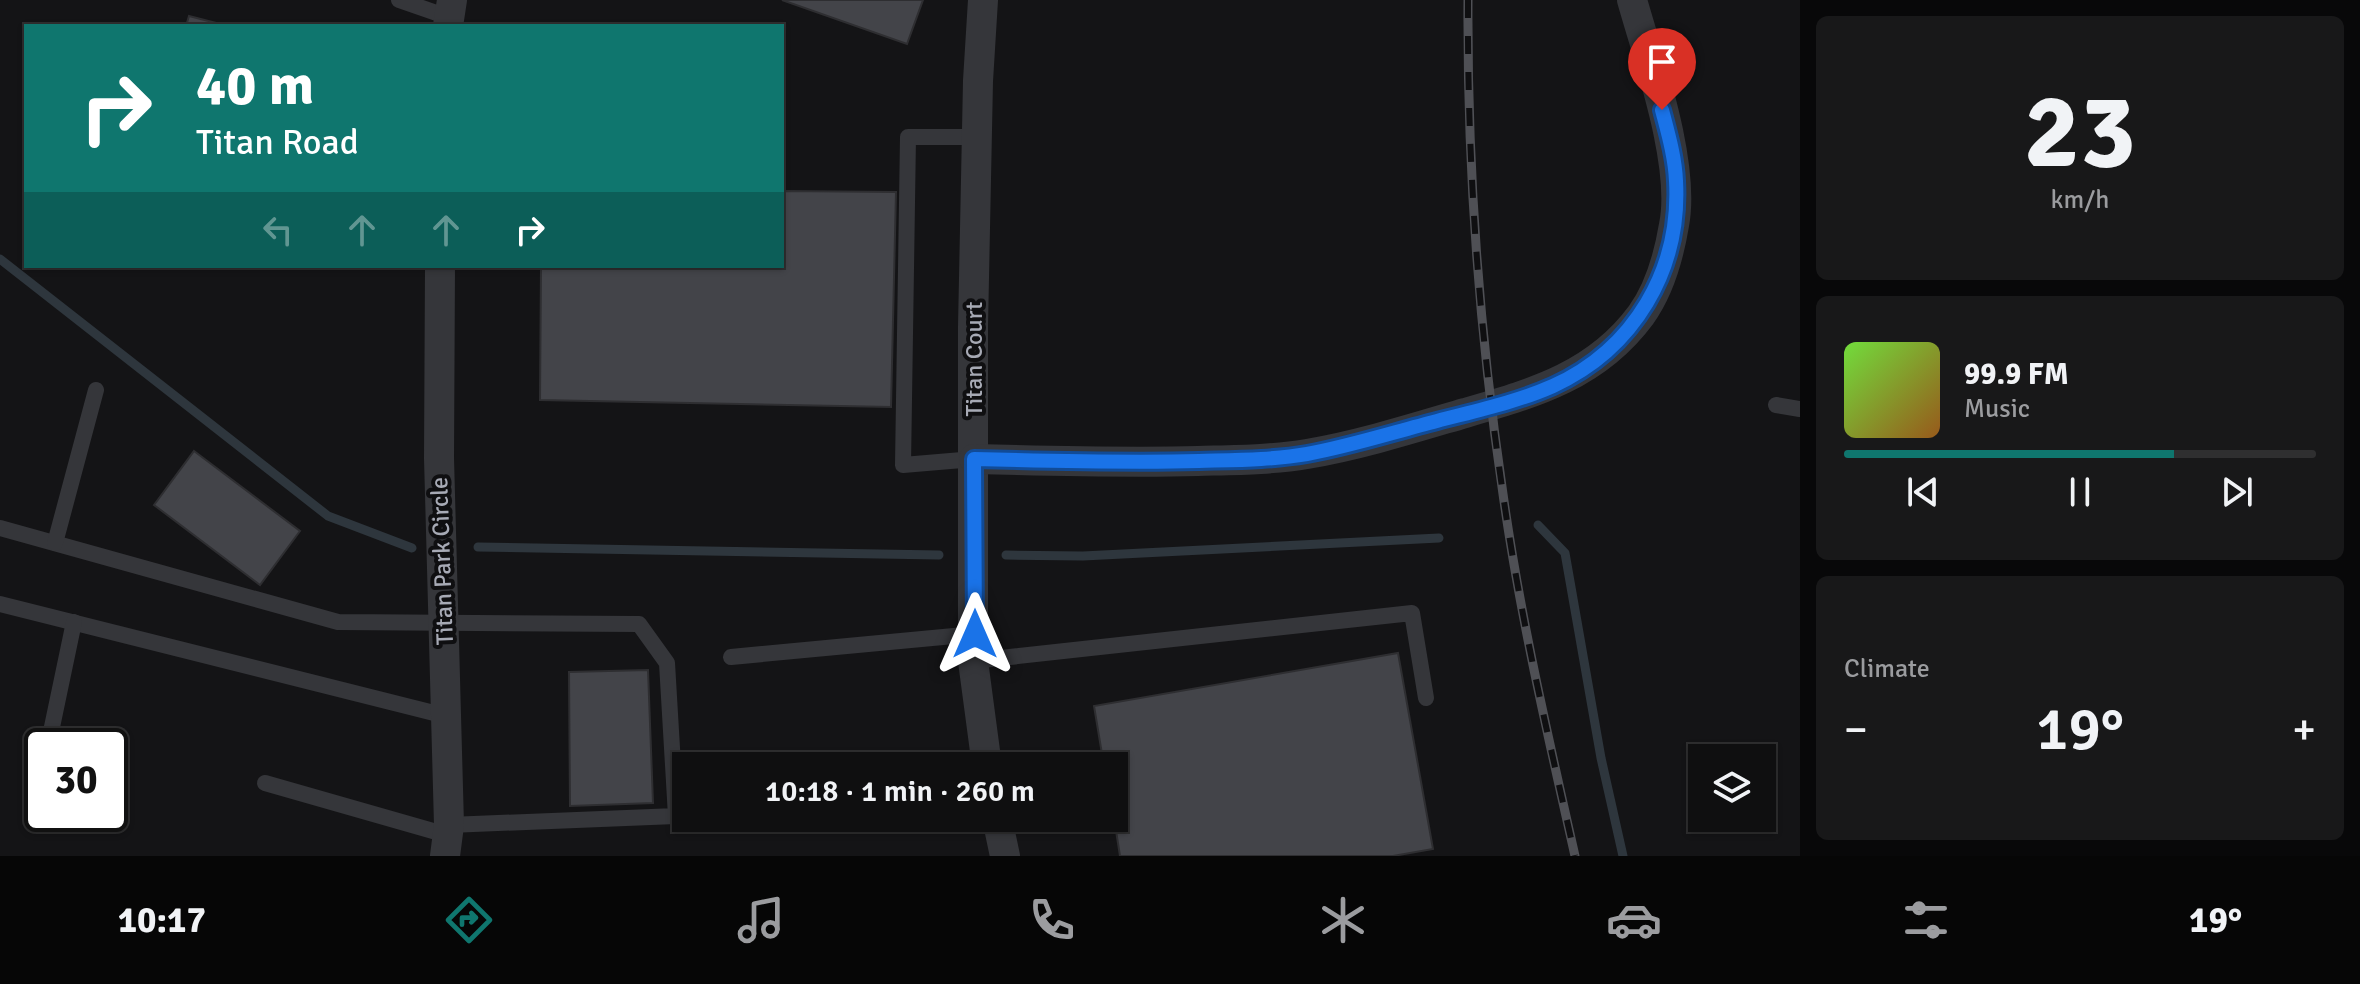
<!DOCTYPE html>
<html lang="en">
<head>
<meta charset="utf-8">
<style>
	:root { --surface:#0f0f10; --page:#181819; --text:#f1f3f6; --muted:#9b9c9f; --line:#2f2f30; --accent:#0f766e }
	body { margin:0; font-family:Signika,sans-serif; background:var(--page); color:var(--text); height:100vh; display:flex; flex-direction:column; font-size:30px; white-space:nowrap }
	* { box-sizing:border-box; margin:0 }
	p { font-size:26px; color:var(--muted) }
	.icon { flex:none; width:44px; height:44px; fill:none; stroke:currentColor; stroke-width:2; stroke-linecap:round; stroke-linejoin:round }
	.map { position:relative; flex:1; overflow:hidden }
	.panel { display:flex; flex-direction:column; gap:16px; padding:16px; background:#080809; width:560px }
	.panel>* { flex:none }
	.top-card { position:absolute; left:24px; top:24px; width:760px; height:244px; border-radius:0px; box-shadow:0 2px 6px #0004,0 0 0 2px var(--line); background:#0f766e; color:#fff; overflow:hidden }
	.buttons { position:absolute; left:1688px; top:744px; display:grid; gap:16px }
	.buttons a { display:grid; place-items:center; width:88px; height:88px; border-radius:0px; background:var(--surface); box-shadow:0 2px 6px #0004,0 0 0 2px var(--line); font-size:40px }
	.speed { position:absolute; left:24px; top:728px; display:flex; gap:16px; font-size:40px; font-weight:700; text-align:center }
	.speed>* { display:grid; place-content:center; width:104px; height:104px; border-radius:50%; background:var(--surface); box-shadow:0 2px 6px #0004,0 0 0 2px var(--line); line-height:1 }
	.speed .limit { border:4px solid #111; border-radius:12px; background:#fff; color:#111 }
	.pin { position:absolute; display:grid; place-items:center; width:68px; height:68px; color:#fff; margin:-82px -34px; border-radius:50% 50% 50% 0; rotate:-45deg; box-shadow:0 0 8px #0007 }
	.pin .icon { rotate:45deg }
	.me { position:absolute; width:88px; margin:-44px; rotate:0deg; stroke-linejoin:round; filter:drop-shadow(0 0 6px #0008) }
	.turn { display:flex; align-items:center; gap:28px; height:168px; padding:0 40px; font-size:36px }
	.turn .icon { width:104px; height:104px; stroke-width:2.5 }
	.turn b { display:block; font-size:56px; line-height:68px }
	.lanes { display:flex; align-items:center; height:76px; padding:0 40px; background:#0003; justify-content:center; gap:40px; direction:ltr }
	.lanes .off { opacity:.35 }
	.big { font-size:60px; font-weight:600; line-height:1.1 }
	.panel .widget { flex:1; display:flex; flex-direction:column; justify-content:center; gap:12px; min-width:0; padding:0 28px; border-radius:12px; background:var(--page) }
	.panel .dial { align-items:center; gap:0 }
	.dial b { font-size:104px; line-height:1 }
	.song { display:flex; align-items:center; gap:24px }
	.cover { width:96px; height:96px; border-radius:12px; background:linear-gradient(135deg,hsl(100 70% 55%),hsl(30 70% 35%)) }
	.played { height:8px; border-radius:4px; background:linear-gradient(90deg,var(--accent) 70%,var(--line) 70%) }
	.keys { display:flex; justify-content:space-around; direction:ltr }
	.heat { display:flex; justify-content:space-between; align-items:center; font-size:44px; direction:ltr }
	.trip { position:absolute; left:672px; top:752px; width:456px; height:80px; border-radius:0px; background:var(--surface); box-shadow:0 2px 6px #0004,0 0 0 2px var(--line); font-weight:600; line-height:80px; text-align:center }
	.tab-bar { display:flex; height:128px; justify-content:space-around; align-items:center; background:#060606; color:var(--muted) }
	.tab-bar .icon { width:56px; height:56px }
	.tab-bar .selected { color:var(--accent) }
	.tab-bar b { font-size:36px; color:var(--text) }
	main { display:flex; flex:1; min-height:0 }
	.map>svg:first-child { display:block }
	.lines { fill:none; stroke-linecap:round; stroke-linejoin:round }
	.stream { stroke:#2e363d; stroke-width:9 }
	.building { fill:#434449; stroke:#2e2e31; stroke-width:2 }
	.lane { stroke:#35363a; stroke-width:16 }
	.street { stroke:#35363a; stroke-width:30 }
	.rail-casing { stroke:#4f5055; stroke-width:9 }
	.rail { stroke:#0f0f11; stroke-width:6; stroke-dasharray:18; stroke-linecap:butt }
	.route-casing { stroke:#114b97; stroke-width:20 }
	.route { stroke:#1a73e8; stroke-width:14 }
	.labels { text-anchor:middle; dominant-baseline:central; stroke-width:8; stroke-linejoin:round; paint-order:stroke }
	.street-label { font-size:24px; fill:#a7aab5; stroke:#0f0f11 }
</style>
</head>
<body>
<main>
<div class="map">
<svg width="1800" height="856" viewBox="0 0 1800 856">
	<rect width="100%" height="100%" fill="#141416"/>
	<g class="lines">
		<g class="stream">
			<path d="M0 259 328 516 412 548"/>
			<path d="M1538 525 1565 553 1601 758 1623 856"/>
			<path d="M478 547 939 555"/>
			<path d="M1006 555 1083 556 1439 538"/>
		</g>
	</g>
	<g class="building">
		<path d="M782 0H923L907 44Z"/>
		<path d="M189 16 228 26H186Z"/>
		<path d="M782 191 896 192 891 407 540 400 541 266H782Z"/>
		<path d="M194 451 300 531 260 585 154 505Z"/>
		<path d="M1398 653 1433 849 1393 856H1120L1114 818V766H1104L1094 706Z"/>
		<path d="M648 670 653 803 570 806 569 672Z"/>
	</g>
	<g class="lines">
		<g class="lane">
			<path d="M399 0 448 17"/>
			<path d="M1776 405 1800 409"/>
			<path d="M974 459 903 465 908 137H977"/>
			<path d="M0 528 338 622 639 624 667 663 676 816 449 825"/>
			<path d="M55 543 96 390"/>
			<path d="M0 604 446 716"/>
			<path d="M731 657 975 634"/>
			<path d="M973 661 1412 613 1426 698"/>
			<path d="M48 746 74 622"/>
			<path d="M265 783 447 835"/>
		</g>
		<g class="street">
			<path d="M983 0 978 81 973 327V661L987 766"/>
			<path d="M448 26 452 0"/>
			<path d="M440 266 439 458 449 825 445 856"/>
			<path d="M974 459C1049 461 1124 463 1198 461 1235 460 1271 460 1307 454 1360 445 1414 428 1465 413 1534 393 1596 376 1641 315 1659 290 1669 255 1674 225 1686 165 1649 60 1632 0"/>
			<path d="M997 818 1005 856"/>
		</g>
		<defs>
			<path id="rail" d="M1468 0C1467 165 1479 330 1503 494 1520 616 1548 736 1575 856"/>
		</defs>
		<use href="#rail" class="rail-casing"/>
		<use href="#rail" class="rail"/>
	</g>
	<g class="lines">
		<defs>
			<path id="route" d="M975 634 974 459C1049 461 1124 463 1199 461 1235 460 1272 460 1307 454 1351 446 1394 432 1437 421 1475 411 1517 402 1553 386 1634 349 1681 270 1676 181 1675 157 1668 133 1662 110"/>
		</defs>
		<use href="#route" class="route-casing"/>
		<use href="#route" class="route"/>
	</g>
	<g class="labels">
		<g class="street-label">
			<text transform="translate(974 359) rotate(-90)">Titan Court</text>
			<text transform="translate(442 561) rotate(-92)">Titan Park Circle</text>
		</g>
	</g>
</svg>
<div class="buttons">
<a><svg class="icon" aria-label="layers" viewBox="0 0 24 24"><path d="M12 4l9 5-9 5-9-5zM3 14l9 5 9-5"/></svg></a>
</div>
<div class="speed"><div class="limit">30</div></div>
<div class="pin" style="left:1662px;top:110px;background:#d93025"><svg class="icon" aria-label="arrive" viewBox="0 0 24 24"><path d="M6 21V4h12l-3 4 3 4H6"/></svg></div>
<svg class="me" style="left:975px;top:634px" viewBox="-20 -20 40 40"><path d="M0-17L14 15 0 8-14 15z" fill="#1a73e8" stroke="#fff" stroke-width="4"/></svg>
<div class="trip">10:18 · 1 min · 260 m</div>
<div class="top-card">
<div class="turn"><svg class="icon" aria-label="right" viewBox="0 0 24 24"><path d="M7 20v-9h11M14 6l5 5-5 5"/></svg><div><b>40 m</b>Titan Road</div></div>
<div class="lanes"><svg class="icon off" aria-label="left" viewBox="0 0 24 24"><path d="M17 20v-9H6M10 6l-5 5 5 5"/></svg><svg class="icon off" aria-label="ahead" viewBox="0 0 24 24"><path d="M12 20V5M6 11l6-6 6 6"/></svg><svg class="icon off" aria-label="ahead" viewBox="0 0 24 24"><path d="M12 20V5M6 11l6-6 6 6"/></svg><svg class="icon" aria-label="right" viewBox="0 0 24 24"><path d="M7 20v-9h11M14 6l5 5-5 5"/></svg></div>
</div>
</div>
<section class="panel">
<div class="widget dial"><b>23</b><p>km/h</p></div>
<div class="widget">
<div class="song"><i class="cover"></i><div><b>99.9 FM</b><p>Music</p></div></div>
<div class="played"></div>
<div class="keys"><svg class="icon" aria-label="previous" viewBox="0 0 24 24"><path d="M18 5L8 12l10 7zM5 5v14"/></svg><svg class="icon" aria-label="pause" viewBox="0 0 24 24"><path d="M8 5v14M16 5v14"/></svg><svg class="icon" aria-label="next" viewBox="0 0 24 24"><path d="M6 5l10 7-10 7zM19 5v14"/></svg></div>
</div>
<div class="widget"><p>Climate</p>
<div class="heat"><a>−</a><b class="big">19°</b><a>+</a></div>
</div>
</section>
</main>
<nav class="tab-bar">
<b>10:17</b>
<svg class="icon selected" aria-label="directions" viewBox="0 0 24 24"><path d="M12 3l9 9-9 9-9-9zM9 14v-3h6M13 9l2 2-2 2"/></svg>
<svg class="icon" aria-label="music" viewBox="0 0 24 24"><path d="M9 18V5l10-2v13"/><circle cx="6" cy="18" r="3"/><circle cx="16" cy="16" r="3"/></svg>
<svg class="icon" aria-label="phone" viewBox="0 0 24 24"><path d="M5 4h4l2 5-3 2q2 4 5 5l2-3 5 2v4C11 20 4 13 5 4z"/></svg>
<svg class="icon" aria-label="climate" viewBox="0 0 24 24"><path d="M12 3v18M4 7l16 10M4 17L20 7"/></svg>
<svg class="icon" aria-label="car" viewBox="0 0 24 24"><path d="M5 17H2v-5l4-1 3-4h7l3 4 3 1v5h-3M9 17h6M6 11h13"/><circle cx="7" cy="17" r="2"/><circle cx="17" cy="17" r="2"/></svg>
<svg class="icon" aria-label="filters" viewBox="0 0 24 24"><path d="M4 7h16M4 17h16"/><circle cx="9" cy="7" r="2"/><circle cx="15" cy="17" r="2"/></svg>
<b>19°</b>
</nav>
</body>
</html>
